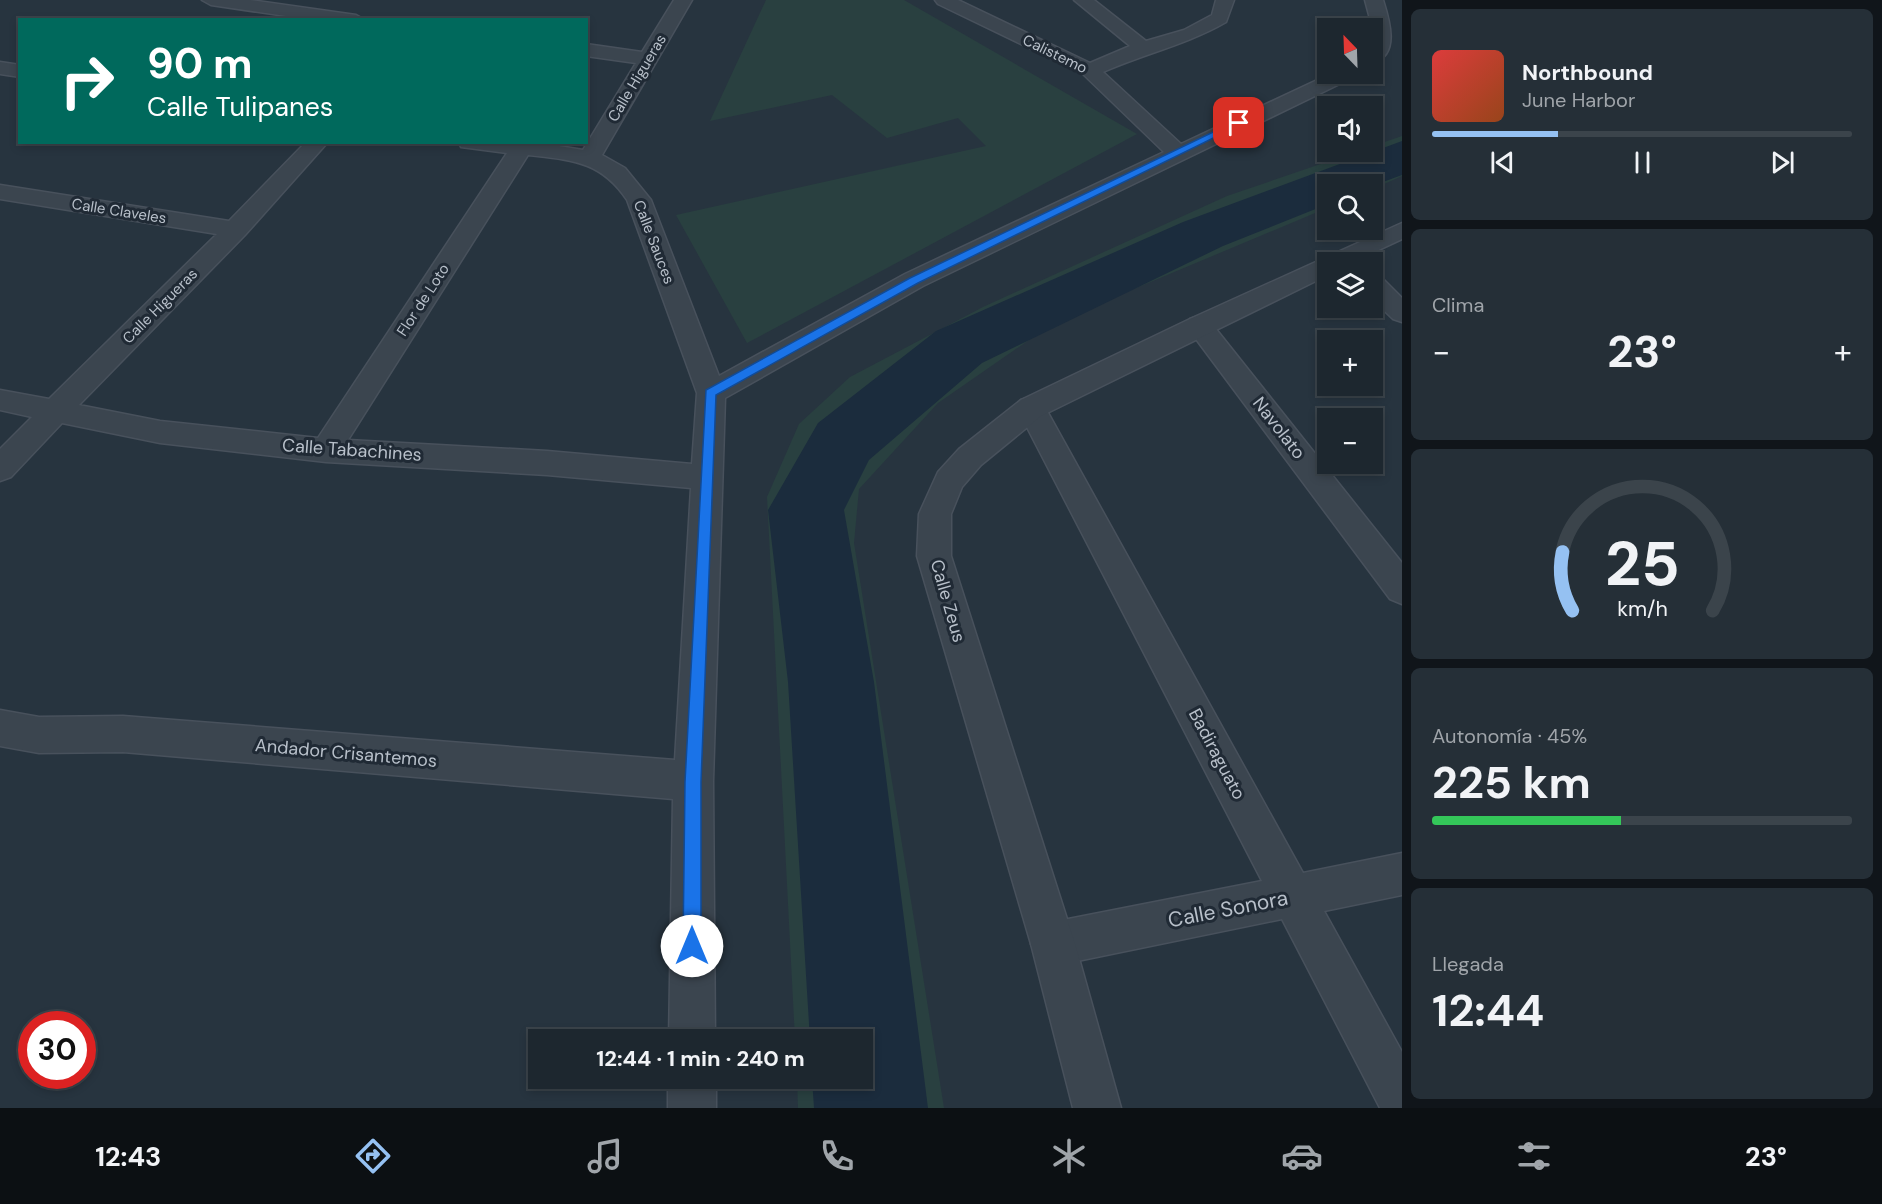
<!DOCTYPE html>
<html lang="es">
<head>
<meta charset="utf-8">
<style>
	:root { --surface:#1d272f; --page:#252f37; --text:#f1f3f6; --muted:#a0a5aa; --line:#3b444b; --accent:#95c1f2 }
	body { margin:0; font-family:"DM Sans",sans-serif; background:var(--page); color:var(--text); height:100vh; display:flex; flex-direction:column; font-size:22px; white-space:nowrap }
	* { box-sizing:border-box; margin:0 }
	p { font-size:20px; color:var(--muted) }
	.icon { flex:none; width:33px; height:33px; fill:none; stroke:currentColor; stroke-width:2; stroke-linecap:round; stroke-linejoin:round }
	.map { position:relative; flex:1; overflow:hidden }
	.side { display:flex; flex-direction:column; gap:9px; padding:9px; background:#10151a; width:480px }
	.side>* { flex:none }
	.top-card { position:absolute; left:18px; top:18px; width:570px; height:126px; border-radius:0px; box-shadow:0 3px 9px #0003,0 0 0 2px var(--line); background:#00695c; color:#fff; overflow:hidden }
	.needle { width:39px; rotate:337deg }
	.controls { position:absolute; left:1317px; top:18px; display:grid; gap:12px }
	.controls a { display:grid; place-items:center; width:66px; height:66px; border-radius:0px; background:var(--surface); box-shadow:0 3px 9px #0003,0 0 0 2px var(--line); font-size:30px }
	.speed { position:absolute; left:18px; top:1011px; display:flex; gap:12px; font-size:30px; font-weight:700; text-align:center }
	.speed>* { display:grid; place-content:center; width:78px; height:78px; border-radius:50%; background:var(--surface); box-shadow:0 3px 9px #0003,0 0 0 2px var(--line); line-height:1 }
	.speed .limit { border:9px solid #d22; background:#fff; color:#111 }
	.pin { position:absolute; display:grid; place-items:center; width:51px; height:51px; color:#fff; margin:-26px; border-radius:12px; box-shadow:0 3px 9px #0006 }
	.me { position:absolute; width:66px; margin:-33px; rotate:0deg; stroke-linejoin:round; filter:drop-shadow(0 0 4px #0008) }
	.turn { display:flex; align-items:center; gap:21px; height:126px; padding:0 30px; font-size:27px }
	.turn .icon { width:78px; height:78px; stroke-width:2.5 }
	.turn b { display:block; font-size:42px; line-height:51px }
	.big { font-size:45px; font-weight:700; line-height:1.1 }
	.side .card { flex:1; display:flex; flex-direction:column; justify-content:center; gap:9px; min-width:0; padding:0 21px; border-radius:9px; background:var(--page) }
	.side .dial { align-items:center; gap:0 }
	.dial svg { height:156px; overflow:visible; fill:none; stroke:var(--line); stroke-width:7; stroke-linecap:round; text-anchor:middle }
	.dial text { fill:var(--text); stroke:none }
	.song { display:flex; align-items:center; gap:18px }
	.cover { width:72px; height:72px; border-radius:9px; background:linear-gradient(135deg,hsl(0 70% 55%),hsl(20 70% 35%)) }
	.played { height:6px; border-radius:3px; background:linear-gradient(90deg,var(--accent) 30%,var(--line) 30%) }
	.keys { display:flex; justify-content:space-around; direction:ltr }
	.heat { display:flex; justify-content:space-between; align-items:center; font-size:33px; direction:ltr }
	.charge { height:9px; border-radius:4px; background:linear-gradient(90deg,#34c759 45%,var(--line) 0) }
	.trip { position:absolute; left:528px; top:1029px; width:345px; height:60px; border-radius:0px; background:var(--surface); box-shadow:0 3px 9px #0003,0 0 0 2px var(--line); font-weight:700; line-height:60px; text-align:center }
	.tab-bar { display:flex; height:96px; justify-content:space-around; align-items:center; background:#0c1013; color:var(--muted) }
	.tab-bar .icon { width:42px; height:42px }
	.tab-bar .current { color:var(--accent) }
	.tab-bar b { font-size:27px; color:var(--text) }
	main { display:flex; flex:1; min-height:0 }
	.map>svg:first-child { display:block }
	.green { fill:#294040 }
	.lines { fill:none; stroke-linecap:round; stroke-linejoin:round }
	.river { fill:#1b2c3d; fill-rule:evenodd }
	.minor-casing { stroke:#48515c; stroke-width:3 }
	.tertiary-casing { stroke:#48515c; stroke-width:3 }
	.minor { fill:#3b454f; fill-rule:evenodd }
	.tertiary { fill:#3b454f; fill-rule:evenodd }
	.route { fill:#1a73e8; stroke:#114b97; stroke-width:1.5 }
	.labels { text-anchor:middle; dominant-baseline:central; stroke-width:6; stroke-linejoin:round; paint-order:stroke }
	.far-street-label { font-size:15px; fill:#b8c0ca; stroke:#202a35 }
	.street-label { font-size:18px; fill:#b8c0ca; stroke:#202a35 }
	.near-street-label { font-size:21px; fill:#b8c0ca; stroke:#202a35 }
</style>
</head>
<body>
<main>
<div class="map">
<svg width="1402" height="1108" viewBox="0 0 1402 1108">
	<rect width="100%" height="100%" fill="#27343f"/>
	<g class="green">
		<path d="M766 0H904L1137 134 747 343 676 215 986 146 958 118 887 138 832 95 710 121Z"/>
		<path d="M1402 136V176L1373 189 1372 184H1328L1327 208 1055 322 938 403 859 489 854 543 944 1108H798L797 1079 862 1078V1040L795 1039 767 497 799 424 850 377 983 307 1227 196 1356 152H1372L1373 146Z"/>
	</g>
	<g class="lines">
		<path class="river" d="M1402 141V175L1372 186 1328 184V204L1223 246 982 363 869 460 844 510 874 682 928 1108H814L812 1078H862V1040H810L788 682 768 510 818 423 936 331 1183 222Z"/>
		<defs>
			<g id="minor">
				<path d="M202 0H250L356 15 365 20H313L211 5Z"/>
				<path d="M674 0H692L602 155 625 168 651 200 719 376 905 274 1164 152 1083 74 938 4 935 0H958L1090 63 1130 46 1074 0H1094L1146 41 1184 30 1212 15 1216 0H1234L1226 22C1188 44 1144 54 1103 72L1181 144 1330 74H1355L1352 78 923 286 725 398 713 781 715 1040H669L673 799 123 752 39 753 0 746V710L39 717 123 716 675 760 691 488 547 475 326 462 160 443 62 423 11 477 0 481V449L32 417 0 410V390L49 399 217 234 0 199V185L229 221 306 142H328L245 235 79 405 160 421 318 438 507 153 461 147 459 142H535L583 150 636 63 586 56V44L642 52ZM528 155C572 160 601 161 627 200L697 393 692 464 547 451 348 440Z"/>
				<path d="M1365 0H1383C1389 19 1401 56 1372 63L1373 30Z"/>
				<path d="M0 62 20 65V77L0 74Z"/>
				<path d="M1372 275 1381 277 1402 298V322L1393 319 1372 299Z"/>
				<path d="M1199 316 1208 319 1402 563V604L1390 599 1190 331 1186 325 1190 319Z"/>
				<path d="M1031 397 1041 400 1303 873 1402 853V895L1324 911 1402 1052V1108H1380L1282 919 1053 966 1038 959 1031 944 1038 929 1053 922 1262 881 1017 408 1021 400Z"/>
				<rect x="668" y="1078" width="48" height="30"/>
			</g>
			<path id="tertiary" d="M1402 223V239L1353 262H1328V275L1041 416 981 465 962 487 951 514V556L1075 944 1121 1108H1073L1031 944 917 556 919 514 938 472 959 449 1021 400 1190 319Z"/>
		</defs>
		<use href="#minor" class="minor-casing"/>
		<use href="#tertiary" class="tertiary-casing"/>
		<use href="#minor" class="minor"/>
		<use href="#tertiary" class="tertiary"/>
	</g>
	<path class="route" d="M1236 121 1244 123 918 283 716 395 701 782V946L699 952 692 955 686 952 683 946 685 782 706 390 910 278Z"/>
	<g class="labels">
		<g class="far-street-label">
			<text transform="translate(1055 54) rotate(26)">Calistemo</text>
			<text transform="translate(637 78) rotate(-59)">Calle Higueras</text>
			<text transform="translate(119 211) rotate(9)">Calle Claveles</text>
			<text transform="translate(654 242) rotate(69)">Calle Sauces</text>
			<text transform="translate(423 300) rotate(-57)">Flor de Loto</text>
			<text transform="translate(160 306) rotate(-45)">Calle Higueras</text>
		</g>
		<g class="street-label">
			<text transform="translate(1279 428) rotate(52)">Navolato</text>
			<text transform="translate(352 450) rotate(4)">Calle Tabachines</text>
			<text transform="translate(948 601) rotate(74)">Calle Zeus</text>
			<text transform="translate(346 753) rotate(5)">Andador Crisantemos</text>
			<text transform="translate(1217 754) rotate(62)">Badiraguato</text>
		</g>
		<g class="near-street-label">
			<text transform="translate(1228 909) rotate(-11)">Calle Sonora</text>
		</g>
	</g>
</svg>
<div class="controls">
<a><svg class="needle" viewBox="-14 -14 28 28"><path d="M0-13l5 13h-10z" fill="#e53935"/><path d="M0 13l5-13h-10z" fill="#a0a5aa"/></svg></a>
<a><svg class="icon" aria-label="sound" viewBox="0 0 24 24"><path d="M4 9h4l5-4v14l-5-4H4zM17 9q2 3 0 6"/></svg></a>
<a><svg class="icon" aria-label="search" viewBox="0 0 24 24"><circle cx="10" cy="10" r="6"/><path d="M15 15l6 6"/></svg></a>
<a><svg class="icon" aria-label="layers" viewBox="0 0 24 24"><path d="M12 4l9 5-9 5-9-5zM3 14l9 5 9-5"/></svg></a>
<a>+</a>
<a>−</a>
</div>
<div class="speed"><div class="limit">30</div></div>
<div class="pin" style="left:1239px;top:123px;background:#d93025"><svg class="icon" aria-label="arrive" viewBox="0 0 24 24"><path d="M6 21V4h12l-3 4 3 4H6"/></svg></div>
<svg class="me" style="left:692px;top:946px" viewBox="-20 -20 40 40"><circle r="19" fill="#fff"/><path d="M0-13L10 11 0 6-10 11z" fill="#1a73e8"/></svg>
<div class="trip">12:44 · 1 min · 240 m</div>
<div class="top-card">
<div class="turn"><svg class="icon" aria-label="right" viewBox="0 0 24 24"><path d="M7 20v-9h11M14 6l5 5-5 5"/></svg><div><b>90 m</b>Calle Tulipanes</div></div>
</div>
</div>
<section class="side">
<div class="card">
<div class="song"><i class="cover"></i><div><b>Northbound</b><p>June Harbor</p></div></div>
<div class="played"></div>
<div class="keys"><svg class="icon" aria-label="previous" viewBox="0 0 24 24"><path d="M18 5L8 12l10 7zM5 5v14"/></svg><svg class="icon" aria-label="pause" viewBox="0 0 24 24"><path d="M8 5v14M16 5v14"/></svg><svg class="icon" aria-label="next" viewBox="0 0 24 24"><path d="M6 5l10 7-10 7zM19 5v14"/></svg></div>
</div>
<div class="card"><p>Clima</p>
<div class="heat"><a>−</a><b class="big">23°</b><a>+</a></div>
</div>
<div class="card dial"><svg viewBox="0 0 100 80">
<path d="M14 69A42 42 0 1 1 86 69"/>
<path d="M14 69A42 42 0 0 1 9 39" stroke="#95c1f2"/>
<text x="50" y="56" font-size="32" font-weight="700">25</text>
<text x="50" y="72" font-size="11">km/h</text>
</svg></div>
<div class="card"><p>Autonomía · 45%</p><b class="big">225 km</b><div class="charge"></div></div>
<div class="card"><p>Llegada</p><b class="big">12:44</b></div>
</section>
</main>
<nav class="tab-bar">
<b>12:43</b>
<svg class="icon current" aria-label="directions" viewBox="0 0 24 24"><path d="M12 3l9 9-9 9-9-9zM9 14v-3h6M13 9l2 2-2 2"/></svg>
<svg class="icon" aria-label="music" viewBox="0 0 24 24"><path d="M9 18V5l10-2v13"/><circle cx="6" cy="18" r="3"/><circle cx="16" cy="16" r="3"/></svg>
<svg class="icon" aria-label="phone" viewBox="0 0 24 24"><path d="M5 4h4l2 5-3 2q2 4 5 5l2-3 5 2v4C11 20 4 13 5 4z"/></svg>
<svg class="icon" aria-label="climate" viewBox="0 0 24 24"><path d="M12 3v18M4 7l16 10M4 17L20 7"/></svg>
<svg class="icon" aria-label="car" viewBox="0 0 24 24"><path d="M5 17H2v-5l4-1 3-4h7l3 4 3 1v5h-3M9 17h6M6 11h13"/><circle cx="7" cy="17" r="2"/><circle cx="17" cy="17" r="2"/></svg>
<svg class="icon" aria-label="filters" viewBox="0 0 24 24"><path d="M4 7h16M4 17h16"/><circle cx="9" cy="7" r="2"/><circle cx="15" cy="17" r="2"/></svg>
<b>23°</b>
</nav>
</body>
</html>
